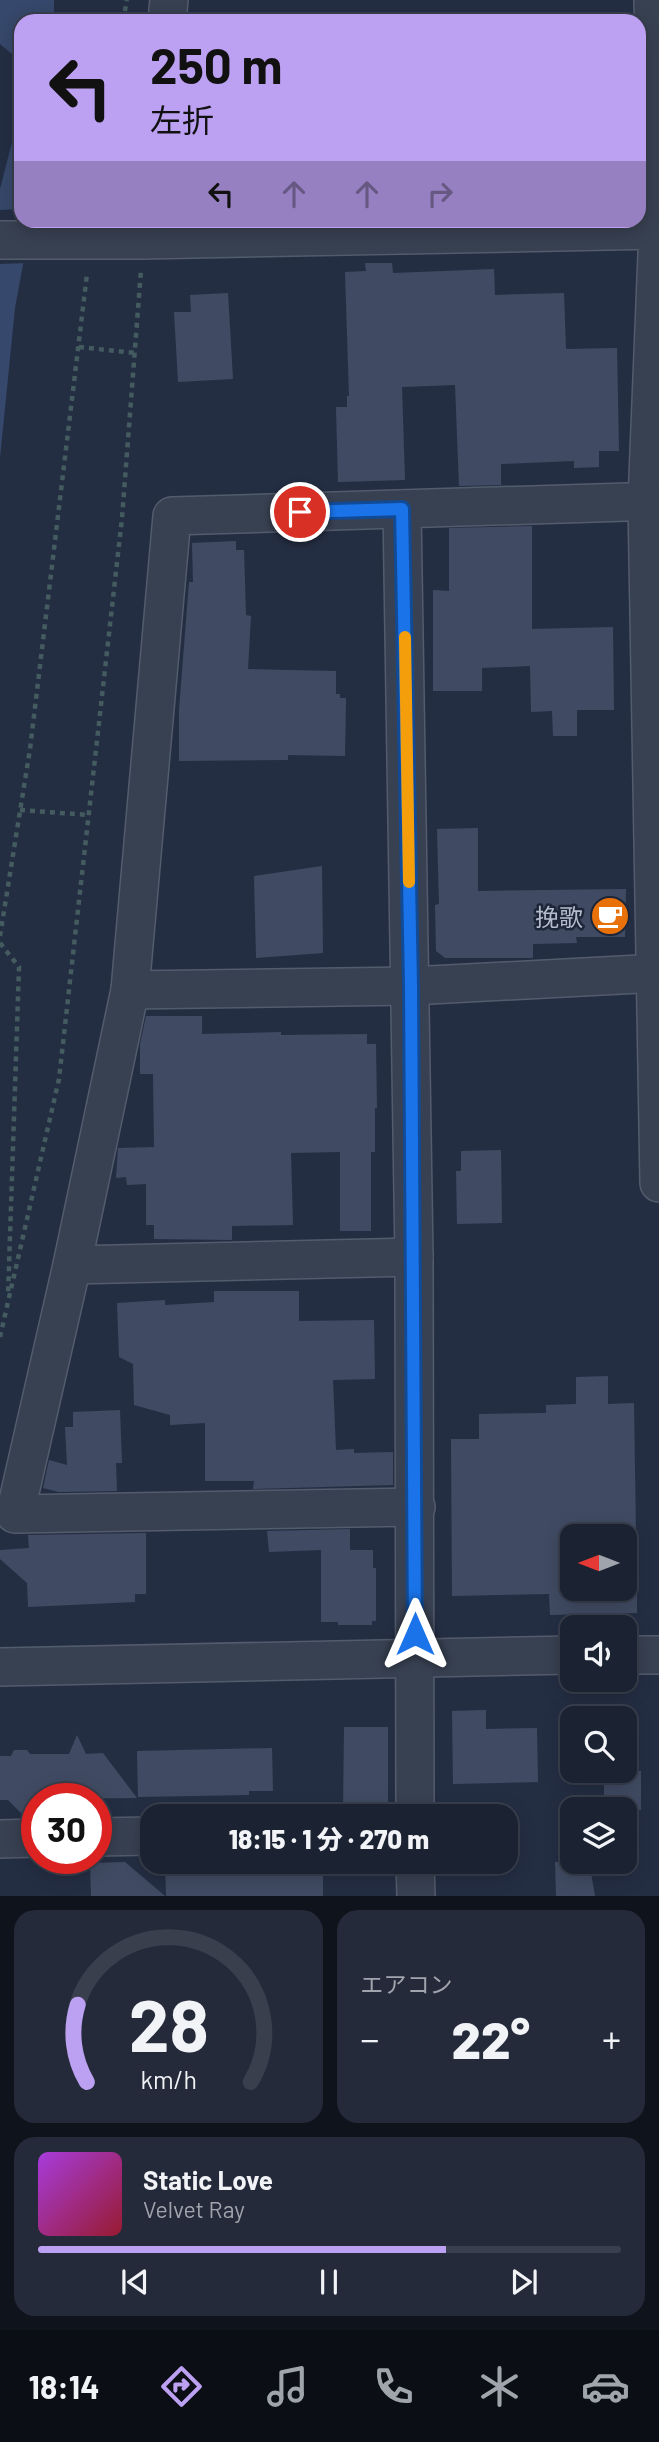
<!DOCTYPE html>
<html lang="ja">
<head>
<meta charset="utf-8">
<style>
	:root { --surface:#1b2232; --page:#242a3a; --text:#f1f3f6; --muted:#a0a4ac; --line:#393f4d; --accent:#bca0f2 }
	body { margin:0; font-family:Barlow,"Noto Sans JP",sans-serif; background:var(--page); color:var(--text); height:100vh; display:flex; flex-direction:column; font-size:26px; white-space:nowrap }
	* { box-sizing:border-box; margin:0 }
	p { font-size:23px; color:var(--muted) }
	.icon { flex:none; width:38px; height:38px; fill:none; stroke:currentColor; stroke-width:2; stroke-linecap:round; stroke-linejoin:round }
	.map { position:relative; height:1896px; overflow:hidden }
	.side { display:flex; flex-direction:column; gap:14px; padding:14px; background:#0f131c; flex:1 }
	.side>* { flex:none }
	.top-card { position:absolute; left:14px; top:14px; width:632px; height:214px; border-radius:21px; box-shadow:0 4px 18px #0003,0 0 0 2px var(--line); background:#bca0f2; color:#111; overflow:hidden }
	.needle { width:46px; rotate:270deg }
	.controls { position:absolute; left:560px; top:1524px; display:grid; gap:14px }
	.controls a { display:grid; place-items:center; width:77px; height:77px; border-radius:14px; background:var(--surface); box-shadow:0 4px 18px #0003,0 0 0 2px var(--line); font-size:35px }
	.speed { position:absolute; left:21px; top:1783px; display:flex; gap:14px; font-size:35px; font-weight:700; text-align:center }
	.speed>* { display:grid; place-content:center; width:91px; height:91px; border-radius:50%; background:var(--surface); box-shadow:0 4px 18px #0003,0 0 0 2px var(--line); line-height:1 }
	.speed .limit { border:10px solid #d22; background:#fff; color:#111 }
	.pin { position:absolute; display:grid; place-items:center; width:60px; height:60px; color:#fff; margin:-30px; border:4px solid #fff; border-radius:50%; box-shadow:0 2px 7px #0007 }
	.me { position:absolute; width:77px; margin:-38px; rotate:0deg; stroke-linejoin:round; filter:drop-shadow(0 0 5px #0008) }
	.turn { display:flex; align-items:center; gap:24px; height:147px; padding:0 21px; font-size:32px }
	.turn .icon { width:91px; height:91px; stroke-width:2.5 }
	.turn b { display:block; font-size:49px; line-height:60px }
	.lanes { display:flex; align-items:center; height:66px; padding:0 21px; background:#0003; justify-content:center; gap:35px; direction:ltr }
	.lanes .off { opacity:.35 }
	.big { font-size:52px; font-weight:800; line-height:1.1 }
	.side .widget { flex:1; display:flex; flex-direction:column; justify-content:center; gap:10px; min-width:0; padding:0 24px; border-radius:21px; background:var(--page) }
	.side .dial { align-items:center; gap:0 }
	.dial svg { height:182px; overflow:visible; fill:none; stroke:var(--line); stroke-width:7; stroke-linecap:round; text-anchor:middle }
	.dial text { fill:var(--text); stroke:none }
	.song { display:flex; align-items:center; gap:21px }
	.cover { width:84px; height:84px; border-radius:10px; background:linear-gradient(135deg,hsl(280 70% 55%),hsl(350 70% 35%)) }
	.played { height:7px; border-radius:4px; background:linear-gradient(90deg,var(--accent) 70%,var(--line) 70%) }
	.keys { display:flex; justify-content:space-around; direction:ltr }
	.heat { display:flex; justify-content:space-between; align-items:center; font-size:38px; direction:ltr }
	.side .tiles { flex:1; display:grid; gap:14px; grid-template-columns:1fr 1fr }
	.widget:last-child { grid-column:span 2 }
	.trip { position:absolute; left:140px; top:1804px; width:378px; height:70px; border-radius:21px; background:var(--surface); box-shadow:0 4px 18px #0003,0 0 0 2px var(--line); font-weight:800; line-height:70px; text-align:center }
	.dock { display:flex; height:112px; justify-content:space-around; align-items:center; background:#0b0e14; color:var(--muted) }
	.dock .icon { width:49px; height:49px }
	.dock .selected { color:var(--accent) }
	.dock b { font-size:32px; color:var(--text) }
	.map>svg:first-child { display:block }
	.water { fill:#36486b }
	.pier { fill:#242e43 }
	.building { fill:#404b63 }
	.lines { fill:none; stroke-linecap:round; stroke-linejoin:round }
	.minor-casing { stroke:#535c6c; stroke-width:40 }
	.path { stroke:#445b60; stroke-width:4.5; stroke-dasharray:5 5; stroke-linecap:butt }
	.minor { stroke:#384152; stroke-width:37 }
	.minor-bridge-casing { stroke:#535c6c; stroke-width:40; stroke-linecap:butt }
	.minor-bridge { stroke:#384152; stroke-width:37 }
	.route-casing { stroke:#114b97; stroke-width:18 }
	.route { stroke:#1a73e8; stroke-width:12 }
	.slow { stroke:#f59e0b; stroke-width:12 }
	.labels { text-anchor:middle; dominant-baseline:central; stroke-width:5; stroke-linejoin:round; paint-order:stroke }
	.poi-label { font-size:24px; fill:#b5bccc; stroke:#1d2638; text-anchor:end }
</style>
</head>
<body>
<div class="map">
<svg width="659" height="1896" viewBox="0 0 659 1896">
	<rect width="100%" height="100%" fill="#242e43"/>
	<g class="water">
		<path d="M0 0H54V21H21V71L19 60 0 44Z"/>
		<path d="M21 107V220L31 221 15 308 0 458V189Z"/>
	</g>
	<path class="pier" d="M21 209V220H34L27 263 0 264V210Z"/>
	<g class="building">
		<path d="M365 263H392L393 273 494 269 495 295 564 293 566 349 617 348 619 451H599V467L574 468V461L501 464V485L459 486 455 385 402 387 405 480 338 482 336 407H347V396H349L345 272 366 271Z"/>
		<path d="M228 293 233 379 178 382 174 312H191L190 295Z"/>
		<path d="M532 526V629L613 627 614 710H577V736H553L552 711 531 712 530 666 482 668V691H433V590L449 591V528Z"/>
		<path d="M236 541V550H244L246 615 251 616 248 669 336 671V694H340V698H346L345 756 288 755V760L179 761V710L189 582H193L192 543Z"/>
		<path d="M478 828V891L626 889 625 937H576L577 943 533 944V958H445L436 951 435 905 439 904 437 829Z"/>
		<path d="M322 866 323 953 256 958 254 876Z"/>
		<path d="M146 1016H202V1034L281 1032V1035L367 1034V1044H376L377 1108H375V1152H371V1231H340V1152L291 1153 293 1225 232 1226V1240L154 1239V1225H146V1184L127 1185 126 1177 116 1178 118 1148 154 1147 153 1074H140V1044Z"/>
		<path d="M501 1150 502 1223 457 1224 456 1171H461V1151Z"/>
		<path d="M214 1291H299V1321L374 1320 375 1379 333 1380 336 1450 354 1449V1453L393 1452V1485L253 1489 254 1481H205V1423L170 1425V1415L134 1405 133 1364 119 1357 117 1303 165 1300V1305L214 1302Z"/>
		<path d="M608 1376V1404L634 1403 636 1536H572V1589H637V1613L550 1615 549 1594 452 1596 451 1439H479V1414L546 1413V1405L576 1404V1377Z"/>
		<path d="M120 1410 122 1463H116L117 1491 59 1492 43 1488 49 1460 67 1465 65 1427H73V1412Z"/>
		<path d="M350 1529V1550H373V1568H376V1621H372V1625H338V1622H321V1550L269 1552 267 1531Z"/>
		<path d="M146 1533V1594H135V1602L28 1607 27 1583 0 1559V1550L29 1548 28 1535Z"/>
		<path d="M486 1710V1729L537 1728 538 1782 453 1784 452 1711Z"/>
		<path d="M344 1727H388V1812H343Z"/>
		<path d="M77 1735 86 1754 103 1753 137 1798 34 1799 21 1813 8 1800H0V1756H11L14 1750H27L30 1754H69Z"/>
		<path d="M272 1748 273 1791H249V1795L138 1797 137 1751Z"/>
		<rect x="604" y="1771" width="37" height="39"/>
		<path d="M125 1862 165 1896H91L90 1863Z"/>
		<path d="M165 1862H219V1864H224L225 1868 323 1866V1896H166Z"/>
		<path d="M555 1862H585L591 1873 595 1896H556Z"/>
	</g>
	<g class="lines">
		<defs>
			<g id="minor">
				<path d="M653 0 658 230 647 501 659 1183"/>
				<path d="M167 21 169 0"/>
				<path d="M146 220 144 240 659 230"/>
				<path d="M402 509 414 1257 415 1816"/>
				<path d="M130 990 411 986 659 973"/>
				<path d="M72 1265 414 1257"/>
				<path d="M416 1507 15 1514 72 1265 130 990 172 516 659 501"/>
				<path d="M625 1655H659"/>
				<path d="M0 1667 572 1655"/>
				<path d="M96 1837 152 1836"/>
				<path d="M0 1839 37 1838"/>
				<path d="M415 1862 416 1896"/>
			</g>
		</defs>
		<use href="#minor" class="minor-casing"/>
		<g class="path">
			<path d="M123 21 127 0"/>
			<path d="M79 347 135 353"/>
			<path d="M20 810 89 815"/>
			<path d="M0 936 30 749 87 274"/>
			<path d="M0 943 19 967 8 1296"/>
			<path d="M0 1337 59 1079 122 518 141 270"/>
		</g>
		<use href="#minor" class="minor"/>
		<defs>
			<path id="minor-bridge" d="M0 240H144"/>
		</defs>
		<use href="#minor-bridge" class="minor-bridge-casing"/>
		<use href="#minor-bridge" class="minor-bridge"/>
	</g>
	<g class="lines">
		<defs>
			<path id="route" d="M300 512 402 509 411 986 415 1634"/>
		</defs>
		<use href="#route" class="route-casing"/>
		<use href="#route" class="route"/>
		<path class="slow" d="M405 637 409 882"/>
	</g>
	<defs>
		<symbol id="cafe-disc" viewBox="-11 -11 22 22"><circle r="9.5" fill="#e8710a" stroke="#1d2638"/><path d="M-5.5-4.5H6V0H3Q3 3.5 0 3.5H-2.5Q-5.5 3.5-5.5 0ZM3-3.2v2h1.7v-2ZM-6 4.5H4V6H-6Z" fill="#fff"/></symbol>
	</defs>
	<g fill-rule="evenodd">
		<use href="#cafe-disc" x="588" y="894" width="44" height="44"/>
	</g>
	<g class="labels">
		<g class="poi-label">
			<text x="583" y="916">挽歌</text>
		</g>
	</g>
</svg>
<div class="controls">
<a><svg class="needle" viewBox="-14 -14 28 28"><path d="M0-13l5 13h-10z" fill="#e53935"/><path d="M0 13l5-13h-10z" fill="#a0a4ac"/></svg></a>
<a><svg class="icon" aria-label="sound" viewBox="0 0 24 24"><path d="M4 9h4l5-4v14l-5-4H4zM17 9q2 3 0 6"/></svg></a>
<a><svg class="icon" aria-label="search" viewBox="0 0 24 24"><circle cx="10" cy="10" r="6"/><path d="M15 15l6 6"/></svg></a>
<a><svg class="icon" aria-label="layers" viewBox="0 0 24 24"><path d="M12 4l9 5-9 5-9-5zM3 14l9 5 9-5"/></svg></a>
</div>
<div class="speed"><div class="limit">30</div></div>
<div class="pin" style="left:300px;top:512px;background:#d93025"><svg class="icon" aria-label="arrive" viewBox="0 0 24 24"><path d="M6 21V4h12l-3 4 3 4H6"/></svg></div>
<svg class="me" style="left:415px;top:1634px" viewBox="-20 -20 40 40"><path d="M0-17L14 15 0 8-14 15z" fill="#1a73e8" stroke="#fff" stroke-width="4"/></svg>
<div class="trip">18:15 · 1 分 · 270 m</div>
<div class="top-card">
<div class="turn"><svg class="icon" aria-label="left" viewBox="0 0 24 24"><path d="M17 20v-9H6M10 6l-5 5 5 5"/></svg><div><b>250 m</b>左折</div></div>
<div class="lanes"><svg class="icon" aria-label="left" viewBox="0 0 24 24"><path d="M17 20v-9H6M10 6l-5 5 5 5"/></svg><svg class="icon off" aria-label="ahead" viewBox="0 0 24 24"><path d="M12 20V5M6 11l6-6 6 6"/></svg><svg class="icon off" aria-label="ahead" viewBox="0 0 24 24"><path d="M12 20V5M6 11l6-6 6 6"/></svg><svg class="icon off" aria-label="right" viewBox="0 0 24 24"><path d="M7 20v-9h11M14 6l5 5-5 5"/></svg></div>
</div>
</div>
<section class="side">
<div class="tiles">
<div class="widget dial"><svg viewBox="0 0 100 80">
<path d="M14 69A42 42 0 1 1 86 69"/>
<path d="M14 69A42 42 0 0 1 10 35" stroke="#bca0f2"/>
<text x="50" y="56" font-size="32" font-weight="700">28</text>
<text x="50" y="72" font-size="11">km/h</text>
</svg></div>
<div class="widget"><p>エアコン</p>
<div class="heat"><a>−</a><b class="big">22°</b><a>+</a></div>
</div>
<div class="widget">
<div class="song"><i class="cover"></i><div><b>Static Love</b><p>Velvet Ray</p></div></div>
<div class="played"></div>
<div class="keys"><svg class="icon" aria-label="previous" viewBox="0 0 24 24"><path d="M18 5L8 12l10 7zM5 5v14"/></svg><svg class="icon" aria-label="pause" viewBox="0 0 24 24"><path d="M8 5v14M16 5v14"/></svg><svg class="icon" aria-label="next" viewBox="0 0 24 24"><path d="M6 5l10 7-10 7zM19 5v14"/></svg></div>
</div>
</div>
</section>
<nav class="dock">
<b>18:14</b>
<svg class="icon selected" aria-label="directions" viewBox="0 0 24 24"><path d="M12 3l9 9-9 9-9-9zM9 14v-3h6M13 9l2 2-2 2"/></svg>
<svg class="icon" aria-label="music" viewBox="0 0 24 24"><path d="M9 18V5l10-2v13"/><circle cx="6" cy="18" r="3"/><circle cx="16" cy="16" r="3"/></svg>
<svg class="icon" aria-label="phone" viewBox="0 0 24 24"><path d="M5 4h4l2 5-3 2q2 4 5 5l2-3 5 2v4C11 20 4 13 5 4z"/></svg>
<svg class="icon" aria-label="climate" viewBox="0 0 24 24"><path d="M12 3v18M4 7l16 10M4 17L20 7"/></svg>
<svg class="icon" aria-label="car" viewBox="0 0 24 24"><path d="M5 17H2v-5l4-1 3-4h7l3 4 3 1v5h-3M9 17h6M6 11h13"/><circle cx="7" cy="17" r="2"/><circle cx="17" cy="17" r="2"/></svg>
</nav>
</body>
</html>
